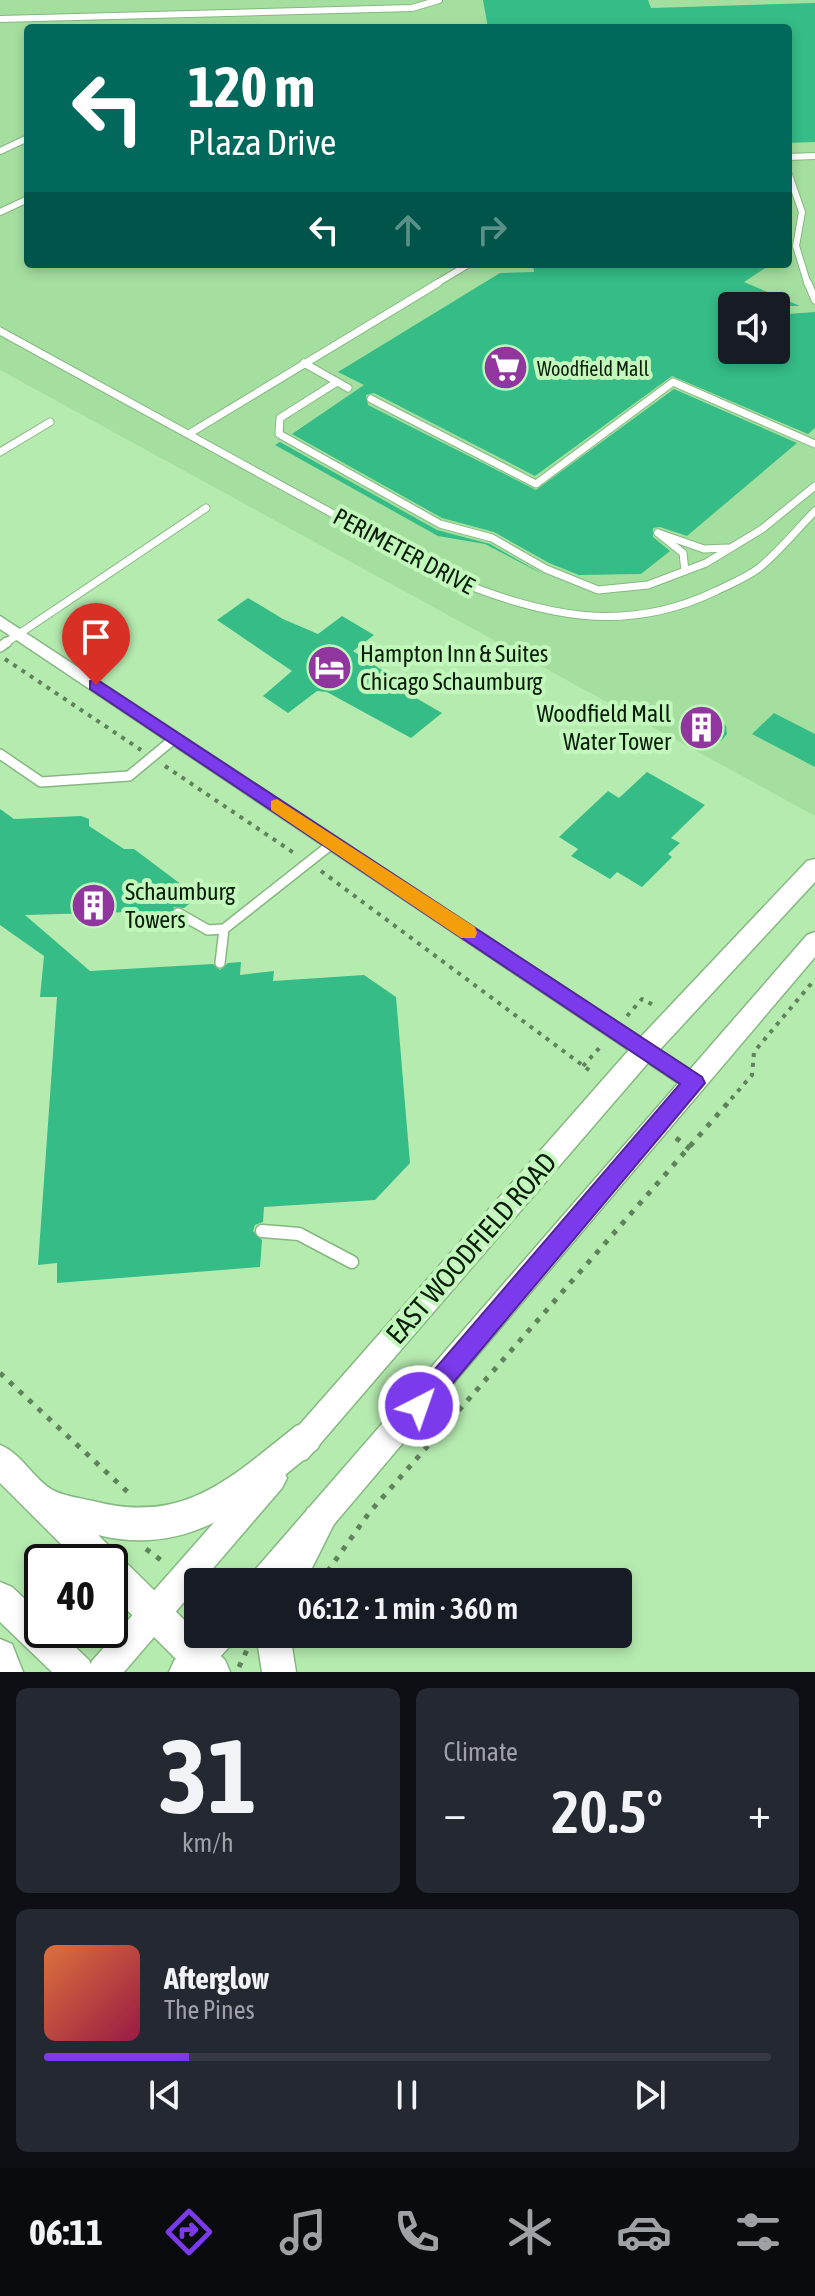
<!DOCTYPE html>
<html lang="en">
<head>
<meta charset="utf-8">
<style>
	:root { --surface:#171b24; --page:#242831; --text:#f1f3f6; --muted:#9ea1a6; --line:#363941; --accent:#7c3aed }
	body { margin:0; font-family:"Asap Condensed",sans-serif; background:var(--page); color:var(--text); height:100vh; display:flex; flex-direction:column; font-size:30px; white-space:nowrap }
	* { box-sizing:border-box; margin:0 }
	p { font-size:26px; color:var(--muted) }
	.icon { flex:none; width:44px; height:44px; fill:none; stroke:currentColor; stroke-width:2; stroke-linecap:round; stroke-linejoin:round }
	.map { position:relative; height:1672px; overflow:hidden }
	.details { display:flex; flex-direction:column; gap:16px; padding:16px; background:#0d0f14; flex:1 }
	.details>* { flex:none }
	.banner { position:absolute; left:24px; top:24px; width:768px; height:244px; border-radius:8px; box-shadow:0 4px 12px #0003; background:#00695c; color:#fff; overflow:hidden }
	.controls { position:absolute; left:718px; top:292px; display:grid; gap:16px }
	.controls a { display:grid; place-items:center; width:72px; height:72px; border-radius:8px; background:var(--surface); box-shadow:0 4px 12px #0003; font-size:40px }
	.speed { position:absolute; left:24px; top:1544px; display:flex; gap:16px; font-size:40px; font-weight:700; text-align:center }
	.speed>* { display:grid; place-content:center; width:104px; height:104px; border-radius:50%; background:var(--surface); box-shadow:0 4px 12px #0003; line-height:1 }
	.speed .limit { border:4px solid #111; border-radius:12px; background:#fff; color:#111 }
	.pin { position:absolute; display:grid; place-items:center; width:68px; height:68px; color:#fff; margin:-82px -34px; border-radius:50% 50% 50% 0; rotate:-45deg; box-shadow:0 0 8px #0007 }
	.pin .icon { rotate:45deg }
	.me { position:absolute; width:88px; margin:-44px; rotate:41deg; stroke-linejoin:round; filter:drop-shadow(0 0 6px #0008) }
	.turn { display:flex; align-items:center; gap:28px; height:168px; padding:0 32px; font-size:36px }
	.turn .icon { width:104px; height:104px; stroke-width:2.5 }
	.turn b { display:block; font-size:56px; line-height:68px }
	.lanes { display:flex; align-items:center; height:76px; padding:0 32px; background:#0003; justify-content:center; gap:40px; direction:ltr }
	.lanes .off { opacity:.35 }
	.big { font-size:60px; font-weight:600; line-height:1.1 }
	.details .widget { flex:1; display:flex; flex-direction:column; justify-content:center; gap:12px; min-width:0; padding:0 28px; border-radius:12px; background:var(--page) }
	.details .dial { align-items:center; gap:0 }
	.dial b { font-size:104px; line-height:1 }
	.song { display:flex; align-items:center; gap:24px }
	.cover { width:96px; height:96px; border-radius:12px; background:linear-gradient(135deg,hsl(20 70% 55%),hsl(340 70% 35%)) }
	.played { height:8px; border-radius:4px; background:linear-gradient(90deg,var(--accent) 20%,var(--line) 20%) }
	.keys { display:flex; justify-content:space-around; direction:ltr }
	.heat { display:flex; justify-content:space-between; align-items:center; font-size:44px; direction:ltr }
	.details .tiles { flex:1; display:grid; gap:16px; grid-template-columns:1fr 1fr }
	.widget:last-child { grid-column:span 2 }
	.trip { position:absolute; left:184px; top:1568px; width:448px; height:80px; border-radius:8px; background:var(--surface); box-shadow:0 4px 12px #0003; font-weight:600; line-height:80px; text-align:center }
	.tab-bar { display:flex; height:128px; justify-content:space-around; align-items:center; background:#090b0e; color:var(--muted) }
	.tab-bar .icon { width:56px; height:56px }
	.tab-bar .current { color:var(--accent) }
	.tab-bar b { font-size:36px; color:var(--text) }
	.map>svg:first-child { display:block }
	.built { fill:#a5df9f; fill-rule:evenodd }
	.building { fill:#35bc87 }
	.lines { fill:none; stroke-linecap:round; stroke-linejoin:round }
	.service-far3-casing { stroke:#85b880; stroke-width:8 }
	.service-far2-casing { stroke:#85b880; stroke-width:9 }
	.service-far1-casing { stroke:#85b880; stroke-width:12 }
	.service-casing { stroke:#85b880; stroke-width:15 }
	.minor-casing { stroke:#85b880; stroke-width:3 }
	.tertiary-casing { stroke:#85b880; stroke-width:3 }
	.secondary-casing { stroke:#85b880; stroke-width:3 }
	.path-far1 { stroke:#5f835b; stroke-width:4; stroke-dasharray:4 6; stroke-linecap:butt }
	.path { stroke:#5f835b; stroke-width:5; stroke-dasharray:5 8; stroke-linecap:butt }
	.service-far3 { stroke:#fff; stroke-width:6 }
	.service-far2 { stroke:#fff; stroke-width:7 }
	.service-far1 { stroke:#fff; stroke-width:9 }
	.service { stroke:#fff; stroke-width:12 }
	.minor { fill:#fff; fill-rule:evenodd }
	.tertiary { fill:#fff; fill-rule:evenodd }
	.secondary { fill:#fff; fill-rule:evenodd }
	.route { fill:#7c3aed; stroke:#51269a; stroke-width:2 }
	.slow { fill:#f59e0b }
	.labels { text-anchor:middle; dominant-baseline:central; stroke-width:8; stroke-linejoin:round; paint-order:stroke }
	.far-poi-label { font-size:20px; fill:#0a1e09; stroke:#c3f8bd; text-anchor:start }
	.street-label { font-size:24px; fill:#0a1e09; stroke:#c3f8bd }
	.poi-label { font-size:24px; fill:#0a1e09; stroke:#c3f8bd; text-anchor:start }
	.near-street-label { font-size:28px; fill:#0a1e09; stroke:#c3f8bd }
</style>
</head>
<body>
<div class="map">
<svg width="815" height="1672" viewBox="0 0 815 1672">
	<rect width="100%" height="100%" fill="#b6ebb0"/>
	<path class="built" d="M0 0H815V816L0 370ZM28 28H788V264H28ZM732 306H776V350H732Z"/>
	<g class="building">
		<path d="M483 0H648L651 8 815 3V142L788 143V28H488Z"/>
		<path d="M533 264H771L744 282 800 306H732V350H776V315L815 312V428L808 434 672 376 535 476 374 393 366 395 368 405 536 490 674 389 797 443 687 536 660 527 653 528V537L670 551 641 574 579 575 549 563 494 532 442 518 292 434 364 385 338 372 500 273 534 272Z"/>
		<path d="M280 442 437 530 490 544 546 576 485 544 438 536 275 445Z"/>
		<path d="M248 598 283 619 318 634 342 616 374 635 353 651 397 680 395 682 405 688 402 690 442 713 411 738 327 692 317 691 288 713 263 696 292 671 217 620Z"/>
		<path d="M702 712 716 716 726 726 727 734 721 741 699 745 681 734 682 718Z"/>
		<path d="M774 713 815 734V767L752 734Z"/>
		<path d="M647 772 705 805 671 838 680 843 668 854 672 857 642 887 617 872 610 879 571 856 578 849 559 837 608 791 619 798Z"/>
		<path d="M0 809 14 819 81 816 89 819V826L124 849H134L198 897 184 908 174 907 172 918 155 931 130 912 25 915 90 971 213 964 220 970 228 963 241 962 240 975 274 971 273 981 364 975 396 997 410 1163 375 1200 264 1207 263 1222 255 1225 253 1231 262 1240 260 1267 57 1283V1263L38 1265 57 997H40L44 956 0 925Z"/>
	</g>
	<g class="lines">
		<defs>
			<g id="service-far3">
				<path d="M0 19 412 8 439 0"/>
				<path d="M0 151 28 138"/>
				<path d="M788 157 815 156"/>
				<path d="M788 172 802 212 796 246 808 285"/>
				<path d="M0 212 28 199"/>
				<path d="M434 285 469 264"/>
			</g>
			<g id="service-far2">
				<path d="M808 283 815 300"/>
				<path d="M0 331 450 578C541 615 623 636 716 591 730 584 746 578 759 568 780 551 796 530 815 511"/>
				<path d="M304 363 348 388"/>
				<path d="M337 382 280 418 279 434 440 524 492 538 546 569 598 590 648 585 706 563 762 529 815 486"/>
				<path d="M371 399 536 484 673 382 815 444"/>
				<path d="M192 432 438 283"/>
				<path d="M0 452 50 422"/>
				<path d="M658 533 704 549 728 548"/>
				<path d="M658 533 683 553 685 571"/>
				<path d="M4 644 206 508"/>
			</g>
			<g id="service-far1">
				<path d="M0 647 7 642"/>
				<path d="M0 754 41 782 129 776 175 738"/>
				<path d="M178 913 208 930 224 929 333 843"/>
				<path d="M220 963 224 929"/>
			</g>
			<path id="service" d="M262 1231 299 1234 352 1262"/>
			<path id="minor" d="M0 616 701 1077 704 1083 701 1089 694 1092 687 1089 0 629Z"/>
			<g id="tertiary">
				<path d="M815 859V882L653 1057 307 1459 297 1463 287 1459 282 1449 287 1439 635 1043 807 861Z"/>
				<path d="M815 932V957L285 1582H250L254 1571 807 935Z"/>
				<path d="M272 1463 282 1468 287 1478 282 1488 124 1672H87L92 1661 262 1468Z"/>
				<path d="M199 1634H236L231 1645 206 1672H169L174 1661Z"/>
			</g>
			<g id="secondary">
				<path d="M307 1422 318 1426 323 1437 318 1448C251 1503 191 1558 98 1535L225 1660 230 1672H189L110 1593V1562H79L0 1483V1445C22 1454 32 1477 51 1489 62 1496 80 1498 93 1501 184 1525 229 1479 296 1426Z"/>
				<path d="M320 1504 332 1508 336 1520 305 1582H270L308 1508Z"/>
				<path d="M0 1582 12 1587 42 1615V1630H57L89 1660 94 1672H52L0 1622Z"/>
				<path d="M256 1634H290L296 1672H262Z"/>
				<path d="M0 1639 12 1644 23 1672H0Z"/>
			</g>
		</defs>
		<use href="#service-far3" class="service-far3-casing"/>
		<use href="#service-far2" class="service-far2-casing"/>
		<use href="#service-far1" class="service-far1-casing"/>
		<use href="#service" class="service-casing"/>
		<use href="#minor" class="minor-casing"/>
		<use href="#tertiary" class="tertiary-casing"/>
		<use href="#secondary" class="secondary-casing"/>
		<g class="path-far1">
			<path d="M5 659 141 750"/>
			<path d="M165 766 297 855"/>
			<path d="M321 871 593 1073"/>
			<path d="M627 1016 642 999 657 1007"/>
			<path d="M583 1066 603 1044"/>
			<path d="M731 1099 752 1075 754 1052 815 979"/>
		</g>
		<g class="path">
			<path d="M676 1138 690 1149"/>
			<path d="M0 1373 133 1497"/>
			<path d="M146 1549 165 1563"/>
			<path d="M320 1582 369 1513 733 1097"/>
			<path d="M78 1639 85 1630"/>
			<path d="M239 1667 247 1650"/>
		</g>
		<use href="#service-far3" class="service-far3"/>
		<use href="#service-far2" class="service-far2"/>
		<use href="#service-far1" class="service-far1"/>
		<use href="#service" class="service"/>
		<use href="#minor" class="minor"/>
		<use href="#tertiary" class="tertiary"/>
		<use href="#secondary" class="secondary"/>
	</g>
	<path class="route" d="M96 679 702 1077 705 1083 427 1414 419 1417 410 1414 407 1406 410 1398 680 1084 90 689V681Z"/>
	<path class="slow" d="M277 799 475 927 477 933 475 938H461L271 810V801Z"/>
	<defs>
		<symbol id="supermarket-disc" viewBox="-11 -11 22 22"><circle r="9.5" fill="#91359f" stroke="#c3f8bd"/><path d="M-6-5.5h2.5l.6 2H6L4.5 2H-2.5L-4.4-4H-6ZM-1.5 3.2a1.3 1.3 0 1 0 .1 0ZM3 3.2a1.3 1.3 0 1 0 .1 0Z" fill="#fff"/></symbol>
		<symbol id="hotel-disc" viewBox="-11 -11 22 22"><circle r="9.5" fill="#91359f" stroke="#c3f8bd"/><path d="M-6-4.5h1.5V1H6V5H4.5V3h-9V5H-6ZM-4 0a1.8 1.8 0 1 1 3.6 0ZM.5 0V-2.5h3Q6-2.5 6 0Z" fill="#fff"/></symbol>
		<symbol id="building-disc" viewBox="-11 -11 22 22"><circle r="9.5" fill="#91359f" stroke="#c3f8bd"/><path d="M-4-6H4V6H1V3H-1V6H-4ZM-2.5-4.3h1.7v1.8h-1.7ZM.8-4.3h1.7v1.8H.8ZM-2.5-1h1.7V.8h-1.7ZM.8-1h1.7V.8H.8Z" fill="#fff"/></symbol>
	</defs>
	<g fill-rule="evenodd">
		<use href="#supermarket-disc" x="480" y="342" width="51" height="51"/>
		<use href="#hotel-disc" x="304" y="642" width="51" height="51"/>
		<use href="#building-disc" x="676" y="702" width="51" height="51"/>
		<use href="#building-disc" x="68" y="880" width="51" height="51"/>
	</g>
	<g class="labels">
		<g class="far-poi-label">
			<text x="537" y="368">Woodfield Mall</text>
		</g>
		<g class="street-label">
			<text transform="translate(404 551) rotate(28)">PERIMETER DRIVE</text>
		</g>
		<g class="poi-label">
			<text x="360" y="653">Hampton Inn &amp; Suites<tspan x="360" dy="28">Chicago Schaumburg</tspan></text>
			<text x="671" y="713" text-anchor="end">Woodfield Mall<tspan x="671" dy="28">Water Tower</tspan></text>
			<text x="125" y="891">Schaumburg<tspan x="125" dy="28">Towers</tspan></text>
		</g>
		<g class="near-street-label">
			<text transform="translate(471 1248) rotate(-49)">EAST WOODFIELD ROAD</text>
		</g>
	</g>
</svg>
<div class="controls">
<a><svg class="icon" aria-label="sound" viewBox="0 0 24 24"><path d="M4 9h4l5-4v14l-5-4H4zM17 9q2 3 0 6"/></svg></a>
</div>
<div class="speed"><div class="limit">40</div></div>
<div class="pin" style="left:96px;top:685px;background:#d93025"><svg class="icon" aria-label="arrive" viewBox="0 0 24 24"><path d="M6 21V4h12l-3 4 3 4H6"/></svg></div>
<svg class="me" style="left:419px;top:1406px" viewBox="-20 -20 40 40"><circle r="17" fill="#7c3aed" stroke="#fff" stroke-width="3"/><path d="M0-11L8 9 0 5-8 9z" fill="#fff"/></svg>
<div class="trip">06:12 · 1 min · 360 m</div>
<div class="banner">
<div class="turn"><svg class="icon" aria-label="left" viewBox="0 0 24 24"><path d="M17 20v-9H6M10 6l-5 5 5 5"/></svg><div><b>120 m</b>Plaza Drive</div></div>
<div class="lanes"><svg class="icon" aria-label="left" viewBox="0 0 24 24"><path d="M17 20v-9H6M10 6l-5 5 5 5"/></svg><svg class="icon off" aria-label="ahead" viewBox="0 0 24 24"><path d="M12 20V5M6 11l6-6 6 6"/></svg><svg class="icon off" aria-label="right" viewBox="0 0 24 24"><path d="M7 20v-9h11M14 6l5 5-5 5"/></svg></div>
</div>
</div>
<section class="details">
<div class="tiles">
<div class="widget dial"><b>31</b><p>km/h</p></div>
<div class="widget"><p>Climate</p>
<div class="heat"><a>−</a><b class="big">20.5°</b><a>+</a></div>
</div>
<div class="widget">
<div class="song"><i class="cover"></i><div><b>Afterglow</b><p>The Pines</p></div></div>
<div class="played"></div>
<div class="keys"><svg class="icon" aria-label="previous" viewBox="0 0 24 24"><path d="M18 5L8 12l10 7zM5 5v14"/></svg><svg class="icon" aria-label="pause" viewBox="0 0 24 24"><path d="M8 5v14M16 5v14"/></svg><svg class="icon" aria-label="next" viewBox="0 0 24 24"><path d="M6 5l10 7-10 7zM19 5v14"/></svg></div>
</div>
</div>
</section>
<nav class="tab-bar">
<b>06:11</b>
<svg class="icon current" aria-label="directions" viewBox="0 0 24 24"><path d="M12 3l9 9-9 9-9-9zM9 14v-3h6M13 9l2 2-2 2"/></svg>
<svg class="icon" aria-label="music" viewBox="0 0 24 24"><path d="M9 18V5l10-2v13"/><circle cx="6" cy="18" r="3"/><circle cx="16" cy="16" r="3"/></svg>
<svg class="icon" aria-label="phone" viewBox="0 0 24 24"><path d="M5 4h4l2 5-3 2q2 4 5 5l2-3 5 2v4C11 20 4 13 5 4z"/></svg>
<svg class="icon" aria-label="climate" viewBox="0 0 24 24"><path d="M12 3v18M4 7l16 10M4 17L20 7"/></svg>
<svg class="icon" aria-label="car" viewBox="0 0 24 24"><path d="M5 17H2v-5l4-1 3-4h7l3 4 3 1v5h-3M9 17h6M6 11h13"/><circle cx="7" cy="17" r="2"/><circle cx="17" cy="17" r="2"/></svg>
<svg class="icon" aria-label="filters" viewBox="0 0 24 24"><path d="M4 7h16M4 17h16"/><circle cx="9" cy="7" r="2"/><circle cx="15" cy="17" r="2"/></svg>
</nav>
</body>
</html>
